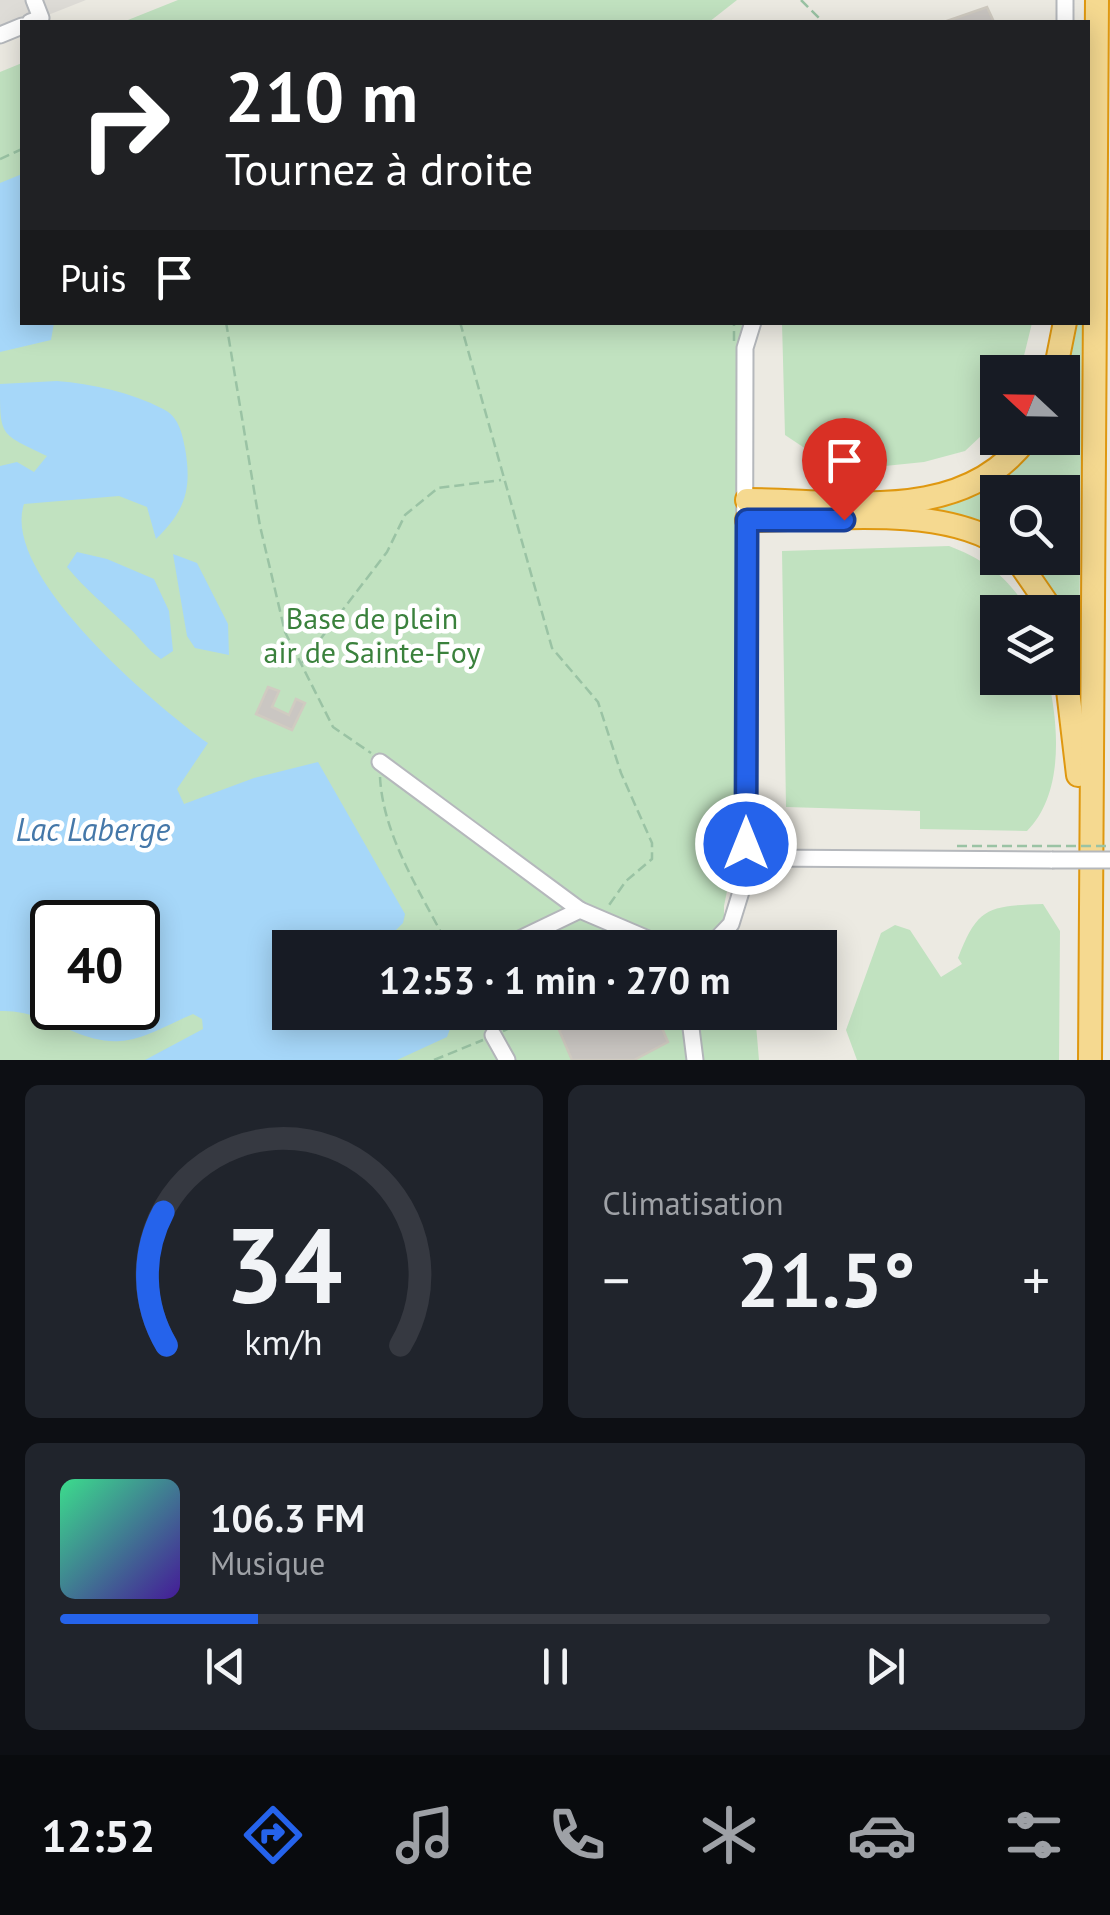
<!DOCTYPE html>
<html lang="fr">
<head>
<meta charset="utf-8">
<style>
	:root { --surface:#171b24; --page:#20242c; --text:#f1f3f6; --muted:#9ea1a6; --line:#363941; --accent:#2563eb }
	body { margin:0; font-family:"PT Sans",sans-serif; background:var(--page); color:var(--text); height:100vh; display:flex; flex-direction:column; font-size:38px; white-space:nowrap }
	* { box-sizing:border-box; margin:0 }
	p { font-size:32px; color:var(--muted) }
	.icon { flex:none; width:55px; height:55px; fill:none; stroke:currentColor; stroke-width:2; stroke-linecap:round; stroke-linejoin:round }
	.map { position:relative; height:1060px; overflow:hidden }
	.side { display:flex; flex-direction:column; gap:25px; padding:25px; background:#0d0f14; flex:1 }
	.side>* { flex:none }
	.guide { position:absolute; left:20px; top:20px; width:1070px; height:305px; border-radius:0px; box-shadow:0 5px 25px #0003; background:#202124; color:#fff; overflow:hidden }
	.needle { width:65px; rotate:292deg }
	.controls { position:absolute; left:980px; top:355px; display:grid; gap:20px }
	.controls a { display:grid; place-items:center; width:100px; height:100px; border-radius:0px; background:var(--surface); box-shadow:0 5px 25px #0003; font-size:50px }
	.speed { position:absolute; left:30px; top:900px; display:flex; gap:20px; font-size:50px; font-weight:700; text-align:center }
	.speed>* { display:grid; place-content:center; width:130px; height:130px; border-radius:50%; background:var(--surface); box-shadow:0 5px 25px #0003; line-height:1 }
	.speed .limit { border:5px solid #111; border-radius:15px; background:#fff; color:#111 }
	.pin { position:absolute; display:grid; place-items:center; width:85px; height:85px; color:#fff; margin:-102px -42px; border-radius:50% 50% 50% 0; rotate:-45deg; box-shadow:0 0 10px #0007 }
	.pin .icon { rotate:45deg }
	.me { position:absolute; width:110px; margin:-55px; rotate:0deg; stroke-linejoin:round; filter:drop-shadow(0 0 8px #0008) }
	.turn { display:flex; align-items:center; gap:35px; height:210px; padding:0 40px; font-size:45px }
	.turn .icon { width:130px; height:130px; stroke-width:2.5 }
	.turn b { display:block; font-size:70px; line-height:85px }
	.then { display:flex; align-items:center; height:95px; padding:0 40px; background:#0003; gap:20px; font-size:38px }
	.big { font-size:75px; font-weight:600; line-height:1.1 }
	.side .widget { flex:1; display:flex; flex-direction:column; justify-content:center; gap:15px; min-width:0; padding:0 35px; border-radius:15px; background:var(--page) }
	.side .dial { align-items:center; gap:0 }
	.dial svg { height:260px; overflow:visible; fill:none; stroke:var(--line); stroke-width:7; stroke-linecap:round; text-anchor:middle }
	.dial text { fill:var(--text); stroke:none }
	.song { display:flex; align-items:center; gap:30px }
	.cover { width:120px; height:120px; border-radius:15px; background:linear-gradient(135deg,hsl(150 70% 55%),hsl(260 70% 35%)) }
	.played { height:10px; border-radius:5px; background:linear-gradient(90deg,var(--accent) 20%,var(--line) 20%) }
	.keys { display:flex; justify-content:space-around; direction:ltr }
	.heat { display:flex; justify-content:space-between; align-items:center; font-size:55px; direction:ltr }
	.side .tiles { flex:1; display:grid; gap:25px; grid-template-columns:1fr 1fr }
	.widget:last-child { grid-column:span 2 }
	.trip { position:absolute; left:272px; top:930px; width:565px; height:100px; border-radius:0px; background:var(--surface); box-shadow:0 5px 25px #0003; font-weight:600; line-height:100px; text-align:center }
	.menu { display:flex; height:160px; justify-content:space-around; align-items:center; background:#090b0e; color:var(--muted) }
	.menu .icon { width:70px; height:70px }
	.menu .selected { color:var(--accent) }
	.menu b { font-size:45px; color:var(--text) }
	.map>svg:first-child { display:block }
	.industrial { fill:#dedcd7 }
	.green { fill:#c1e2c0; fill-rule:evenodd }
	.water { fill:#a6d7f9; fill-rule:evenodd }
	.building { fill:#cac6c2; stroke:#d0cbc1; stroke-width:2.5 }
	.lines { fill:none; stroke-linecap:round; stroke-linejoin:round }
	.minor-casing { stroke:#b5b8bc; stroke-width:19 }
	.highway-casing { stroke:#df9810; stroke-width:26 }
	.path { stroke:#9ac3a4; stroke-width:2.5; stroke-dasharray:10 5; stroke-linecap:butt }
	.minor { stroke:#fff; stroke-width:15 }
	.highway { stroke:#f5d990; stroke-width:22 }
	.minor-bridge-casing { stroke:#b5b8bc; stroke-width:19; stroke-linecap:butt }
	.path-bridge { stroke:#9ac3a4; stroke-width:2.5; stroke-dasharray:10 5; stroke-linecap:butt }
	.minor-bridge { stroke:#fff; stroke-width:15 }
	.route-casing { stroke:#184099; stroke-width:25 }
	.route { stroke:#2563eb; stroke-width:18 }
	.labels { text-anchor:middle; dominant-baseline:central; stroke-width:9; stroke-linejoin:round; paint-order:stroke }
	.park-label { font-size:30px; fill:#3a813c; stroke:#fff }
	.water-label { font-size:32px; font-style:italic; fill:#4578a9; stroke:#fff }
</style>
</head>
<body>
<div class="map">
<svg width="1110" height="1060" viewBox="0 0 1110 1060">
	<rect width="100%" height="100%" fill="#eceae2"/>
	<path class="industrial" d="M0 0H86L0 34Z"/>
	<g class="green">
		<path d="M178 0H737L709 22H123Z"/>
		<path d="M22 63V322L742 323 733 861 724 906V947L290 948V1012L755 1013 759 1060H0V72ZM52 922H138V1008H52Z"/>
		<path d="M782 323V322L1032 323 1020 372H998L997 421 965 451 924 462 875 467 821 459 785 435Z"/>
		<path d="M1073 323H1082L1079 663 1074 664 1063 617 1026 558H1062V492H998L997 535 805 507 950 503 966 497 1035 438H1062L1063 373Z"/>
		<path d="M949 546C986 560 1009 578 1029 612H998V678H1048C1059 726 1064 794 1027 831L920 829V811L786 807 782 551Z"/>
		<path d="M1043 904 1060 931 1059 1060H857L846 1030 881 933 895 925 910 930 941 977 962 964 958 958C978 906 989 906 1043 904Z"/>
	</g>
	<g class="water">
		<path d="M22 174V322L54 323 51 340 0 352V183Z"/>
		<path d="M57 381C92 384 131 392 163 409 178 416 182 432 185 448 192 488 186 510 156 539L147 507 119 496 24 504C0 575 156 706 208 743L177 789 184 804 254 778 318 762 405 914 403 923 387 939 424 947 290 948V1012L456 1013 447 1037 397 1060H145L203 1029 202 1019 193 1014C171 1023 143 1040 120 1041 77 1044 46 1009 0 1011V466L17 462 34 472 47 456C0 433 0 438 0 384ZM52 922H138V1008H52Z"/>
		<path d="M77 552 107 559 154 579 169 611 173 651 161 659C146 649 139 636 126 625 106 606 85 589 67 567Z"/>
		<path d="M173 554 197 563 228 624 229 655 195 648 187 636Z"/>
	</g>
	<g class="building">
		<path d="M987 7 994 22H947V21Z"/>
		<path d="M268 687 279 691 272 707 289 715 296 699 305 703 292 730 256 714Z"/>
		<path d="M600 1012H629L633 1020 655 1012 668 1042 634 1060H572L559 1030Z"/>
	</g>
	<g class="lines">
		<defs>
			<g id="minor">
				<path d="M30 22 41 18 34 0"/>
				<path d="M1065 22V0"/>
				<path d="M0 35 22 26"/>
				<path d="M380 762 580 910"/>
				<path d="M745 858 1052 860"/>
				<path d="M501 948 580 910 669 948"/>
				<path d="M625 948 643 939"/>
				<path d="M708 948 731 924 744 882 745 348 753 322"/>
				<path d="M689 1012 695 1060"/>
				<path d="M493 1035 507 1060"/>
			</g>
			<g id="highway">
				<path d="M1055 372 1065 322"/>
				<path d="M747 500C842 500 963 526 1027 438"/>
				<path d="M747 520C820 520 935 504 998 543"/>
				<path d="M1016 558 1053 612"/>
				<path d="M1062 639 1078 775"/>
				<path d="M1090 1060 1097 0"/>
			</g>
		</defs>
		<use href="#minor" class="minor-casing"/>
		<use href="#highway" class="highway-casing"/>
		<g class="path">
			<path d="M801 0 823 22"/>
			<path d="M0 159 22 149"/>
			<path d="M226 322 260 526 285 632 333 727 371 753"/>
			<path d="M460 322 552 648 598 702 621 773 652 843V859L626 881 607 908"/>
			<path d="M734 341V322"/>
			<path d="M302 663 387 552 405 515 438 488 501 480"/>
			<path d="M380 777C383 837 422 894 449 948"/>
			<path d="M957 846H1051"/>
			<path d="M481 1012 487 1025"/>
			<path d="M503 1031 545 1012"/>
			<path d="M434 1060 483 1040"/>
		</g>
		<use href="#minor" class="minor"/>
		<use href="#highway" class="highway"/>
		<defs>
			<path id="minor-bridge" d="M1052 860H1110"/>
		</defs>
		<use href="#minor-bridge" class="minor-bridge-casing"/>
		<path class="path-bridge" d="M1051 846H1110"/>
		<use href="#minor-bridge" class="minor-bridge"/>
	</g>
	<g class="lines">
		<defs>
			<path id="route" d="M746 844 747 520H844"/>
		</defs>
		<use href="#route" class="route-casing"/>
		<use href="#route" class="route"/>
	</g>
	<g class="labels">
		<g class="park-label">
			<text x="372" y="617">Base de plein<tspan x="372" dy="34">air de Sainte-Foy</tspan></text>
		</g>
		<g class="water-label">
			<text x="93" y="829">Lac Laberge</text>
		</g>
	</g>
</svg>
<div class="controls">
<a><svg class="needle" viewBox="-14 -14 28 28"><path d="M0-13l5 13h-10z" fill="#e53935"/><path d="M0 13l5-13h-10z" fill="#9ea1a6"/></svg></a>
<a><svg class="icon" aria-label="search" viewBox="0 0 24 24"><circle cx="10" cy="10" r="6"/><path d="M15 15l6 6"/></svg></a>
<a><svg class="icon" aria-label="layers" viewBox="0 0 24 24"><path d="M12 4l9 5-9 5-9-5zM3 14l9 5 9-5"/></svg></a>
</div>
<div class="speed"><div class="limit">40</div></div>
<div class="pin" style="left:844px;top:520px;background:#d93025"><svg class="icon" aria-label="arrive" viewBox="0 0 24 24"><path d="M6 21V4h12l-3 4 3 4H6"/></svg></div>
<svg class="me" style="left:746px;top:844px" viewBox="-20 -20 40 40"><circle r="17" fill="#2563eb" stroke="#fff" stroke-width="3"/><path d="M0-11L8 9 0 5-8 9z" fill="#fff"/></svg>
<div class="trip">12:53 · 1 min · 270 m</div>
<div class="guide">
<div class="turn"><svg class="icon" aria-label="right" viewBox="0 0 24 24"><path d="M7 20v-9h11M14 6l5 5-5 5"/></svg><div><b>210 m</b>Tournez à droite</div></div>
<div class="then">Puis<svg class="icon" aria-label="arrive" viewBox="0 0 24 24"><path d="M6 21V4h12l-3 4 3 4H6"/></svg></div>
</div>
</div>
<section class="side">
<div class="tiles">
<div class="widget dial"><svg viewBox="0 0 100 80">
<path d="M14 69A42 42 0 1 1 86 69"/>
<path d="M14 69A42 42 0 0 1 13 28" stroke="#2563eb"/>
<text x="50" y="56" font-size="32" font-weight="700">34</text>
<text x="50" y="72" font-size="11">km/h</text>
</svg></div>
<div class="widget"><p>Climatisation</p>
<div class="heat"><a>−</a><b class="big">21.5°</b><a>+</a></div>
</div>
<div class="widget">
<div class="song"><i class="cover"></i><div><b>106.3 FM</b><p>Musique</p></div></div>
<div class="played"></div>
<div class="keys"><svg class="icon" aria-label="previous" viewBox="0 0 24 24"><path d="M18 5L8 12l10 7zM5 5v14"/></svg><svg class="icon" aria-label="pause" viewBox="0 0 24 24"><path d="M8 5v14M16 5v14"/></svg><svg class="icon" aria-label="next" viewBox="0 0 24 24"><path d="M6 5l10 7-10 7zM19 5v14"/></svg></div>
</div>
</div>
</section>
<nav class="menu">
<b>12:52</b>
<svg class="icon selected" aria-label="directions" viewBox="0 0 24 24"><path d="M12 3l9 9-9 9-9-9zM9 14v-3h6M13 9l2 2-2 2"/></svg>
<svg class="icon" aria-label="music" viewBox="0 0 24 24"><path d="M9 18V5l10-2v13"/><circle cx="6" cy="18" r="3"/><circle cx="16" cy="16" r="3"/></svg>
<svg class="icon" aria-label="phone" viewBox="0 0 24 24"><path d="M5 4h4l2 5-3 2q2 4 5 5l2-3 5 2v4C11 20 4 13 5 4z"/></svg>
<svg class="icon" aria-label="climate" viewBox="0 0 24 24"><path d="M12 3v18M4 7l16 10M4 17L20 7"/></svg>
<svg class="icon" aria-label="car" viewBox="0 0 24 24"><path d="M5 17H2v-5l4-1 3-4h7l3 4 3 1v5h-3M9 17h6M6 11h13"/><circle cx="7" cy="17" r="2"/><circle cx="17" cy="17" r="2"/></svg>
<svg class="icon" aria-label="filters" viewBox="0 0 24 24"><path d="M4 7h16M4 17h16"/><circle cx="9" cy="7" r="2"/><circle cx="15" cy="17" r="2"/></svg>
</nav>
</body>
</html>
